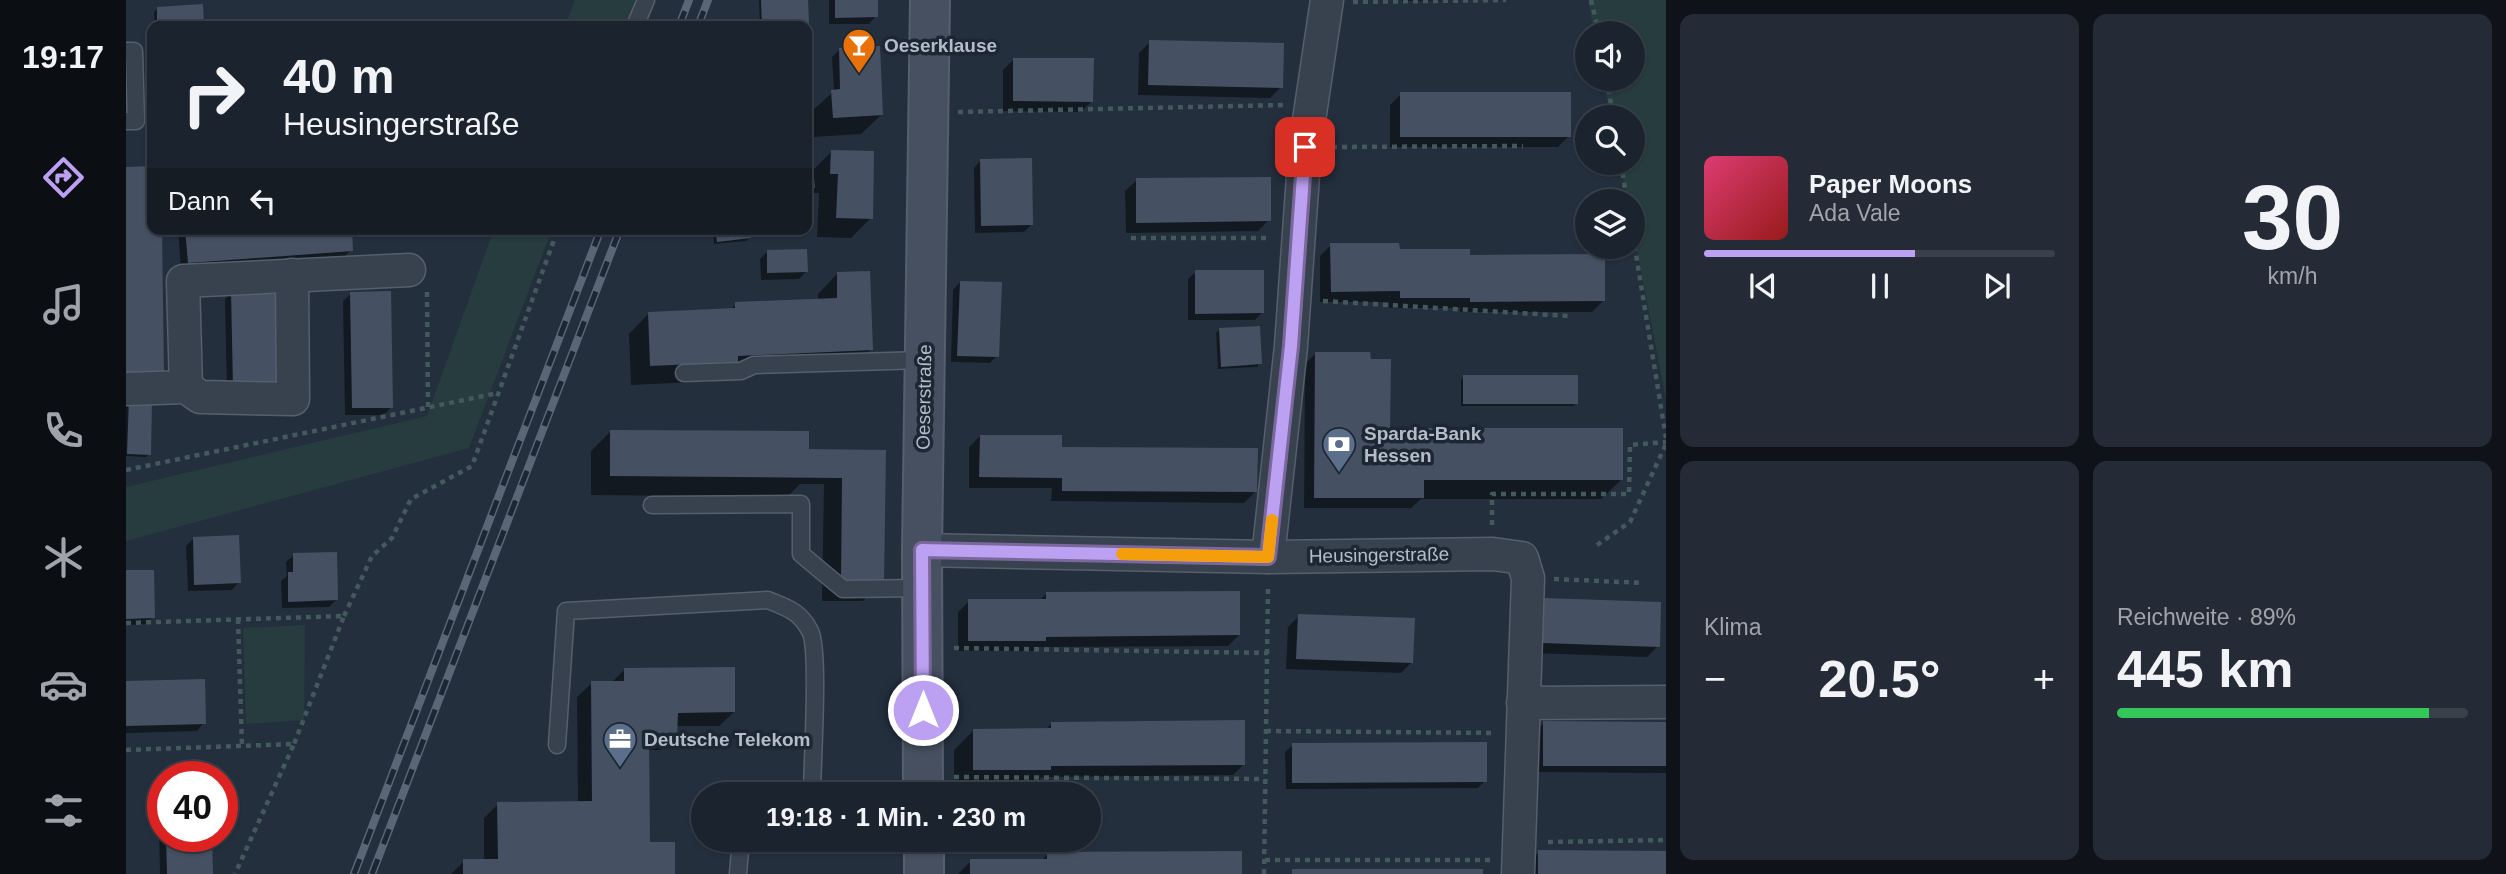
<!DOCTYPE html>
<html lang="de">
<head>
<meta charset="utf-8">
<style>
	:root { --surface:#1b232e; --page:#242b36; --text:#f1f3f6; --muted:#a0a4aa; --line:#39404a; --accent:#bca0f2 }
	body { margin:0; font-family:Helvetica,sans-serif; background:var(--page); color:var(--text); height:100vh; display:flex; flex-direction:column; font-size:26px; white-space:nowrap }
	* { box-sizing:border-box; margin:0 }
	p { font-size:23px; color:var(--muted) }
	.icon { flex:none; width:38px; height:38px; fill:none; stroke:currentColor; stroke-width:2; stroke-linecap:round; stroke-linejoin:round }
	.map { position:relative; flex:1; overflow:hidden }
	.side { display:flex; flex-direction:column; gap:14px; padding:14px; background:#0f1319; width:840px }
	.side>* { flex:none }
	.top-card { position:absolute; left:21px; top:21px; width:665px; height:214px; border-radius:14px; box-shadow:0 2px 5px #0004,0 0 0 2px var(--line); background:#1b232e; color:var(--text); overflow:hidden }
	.controls { position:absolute; left:1449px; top:21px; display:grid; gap:14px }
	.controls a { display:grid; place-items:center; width:70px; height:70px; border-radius:50%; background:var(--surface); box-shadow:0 2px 5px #0004,0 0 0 2px var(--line); font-size:35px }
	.speed { position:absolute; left:21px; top:761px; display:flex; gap:14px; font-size:35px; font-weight:700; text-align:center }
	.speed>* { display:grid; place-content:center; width:91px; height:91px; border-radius:50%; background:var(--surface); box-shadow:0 2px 5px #0004,0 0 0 2px var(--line); line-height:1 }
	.speed .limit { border:10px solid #d22; background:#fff; color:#111 }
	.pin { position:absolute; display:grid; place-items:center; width:60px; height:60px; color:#fff; margin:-30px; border-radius:14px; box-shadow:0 4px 10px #0006 }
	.me { position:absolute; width:77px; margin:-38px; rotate:0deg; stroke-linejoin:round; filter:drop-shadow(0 0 5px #0008) }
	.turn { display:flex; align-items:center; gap:24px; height:147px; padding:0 21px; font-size:32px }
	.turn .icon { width:91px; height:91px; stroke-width:2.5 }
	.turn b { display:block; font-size:49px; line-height:60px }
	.then { display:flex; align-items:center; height:66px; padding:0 21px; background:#0003; gap:14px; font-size:26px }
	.big { font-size:52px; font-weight:800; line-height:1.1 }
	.side .card { flex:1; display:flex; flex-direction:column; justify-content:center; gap:10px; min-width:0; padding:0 24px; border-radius:14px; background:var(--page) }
	.side .dial { align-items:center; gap:0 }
	.dial b { font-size:91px; line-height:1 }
	.song { display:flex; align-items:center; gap:21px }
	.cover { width:84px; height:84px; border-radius:10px; background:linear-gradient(135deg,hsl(340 70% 55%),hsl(0 70% 35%)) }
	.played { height:7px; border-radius:4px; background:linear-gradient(90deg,var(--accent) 60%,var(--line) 60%) }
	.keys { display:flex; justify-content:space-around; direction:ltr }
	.heat { display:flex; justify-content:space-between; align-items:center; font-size:38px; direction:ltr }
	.charge { height:10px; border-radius:5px; background:linear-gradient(90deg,#34c759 89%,var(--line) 0) }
	.side .tiles { flex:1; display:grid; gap:14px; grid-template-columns:repeat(2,1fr) }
	.trip { position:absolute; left:565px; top:782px; width:410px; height:70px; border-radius:35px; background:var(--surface); box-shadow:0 2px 5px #0004,0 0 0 2px var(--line); font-weight:800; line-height:70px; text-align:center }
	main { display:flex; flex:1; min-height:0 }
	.tabs { display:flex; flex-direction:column; width:126px; justify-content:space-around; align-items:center; background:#0b0e12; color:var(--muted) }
	.tabs .icon { width:49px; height:49px }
	.tabs .current { color:var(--accent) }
	.tabs b { font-size:32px; color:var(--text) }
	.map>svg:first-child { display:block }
	.green { fill:#263c3f }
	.shadow { fill:#0007 }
	.building { fill:#455162 }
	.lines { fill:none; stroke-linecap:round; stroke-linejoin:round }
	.lane-casing { stroke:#565f6c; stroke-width:19 }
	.street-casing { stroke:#565f6c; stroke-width:35 }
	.secondary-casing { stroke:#565f6c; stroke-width:42 }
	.path { stroke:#44595c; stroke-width:4.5; stroke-dasharray:5 5; stroke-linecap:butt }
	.lane { stroke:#38414e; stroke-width:16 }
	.street { stroke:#38414e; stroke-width:32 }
	.secondary { stroke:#465061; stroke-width:38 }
	.rail-casing { stroke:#5a6575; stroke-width:8 }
	.rail { stroke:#1d2633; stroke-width:5; stroke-dasharray:16; stroke-linecap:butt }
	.route-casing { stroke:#7a689d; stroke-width:18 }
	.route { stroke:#bca0f2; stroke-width:12 }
	.slow { stroke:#f59e0b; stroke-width:12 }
	.labels { text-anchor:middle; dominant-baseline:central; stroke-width:7; stroke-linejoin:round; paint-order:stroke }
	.poi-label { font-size:19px; font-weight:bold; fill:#b4bcc9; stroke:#1d2633; text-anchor:start }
	.street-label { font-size:19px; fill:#b4bcc9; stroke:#1d2633 }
</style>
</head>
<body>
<main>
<nav class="tabs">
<b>19:17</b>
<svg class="icon current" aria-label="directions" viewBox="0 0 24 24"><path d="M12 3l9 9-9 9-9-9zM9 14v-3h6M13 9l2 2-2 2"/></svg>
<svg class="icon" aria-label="music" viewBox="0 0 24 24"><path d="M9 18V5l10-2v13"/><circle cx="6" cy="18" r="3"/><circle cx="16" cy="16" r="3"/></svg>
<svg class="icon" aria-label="phone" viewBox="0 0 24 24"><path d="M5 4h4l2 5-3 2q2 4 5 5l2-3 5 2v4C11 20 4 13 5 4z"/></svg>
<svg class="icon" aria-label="climate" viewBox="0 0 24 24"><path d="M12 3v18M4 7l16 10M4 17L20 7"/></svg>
<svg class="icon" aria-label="car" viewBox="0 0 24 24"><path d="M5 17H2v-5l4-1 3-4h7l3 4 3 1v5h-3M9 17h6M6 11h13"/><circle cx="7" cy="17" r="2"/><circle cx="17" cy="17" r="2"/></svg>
<svg class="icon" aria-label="filters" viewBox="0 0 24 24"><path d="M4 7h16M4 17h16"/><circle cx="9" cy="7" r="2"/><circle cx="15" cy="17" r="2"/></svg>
</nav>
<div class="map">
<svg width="1540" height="874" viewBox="0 0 1540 874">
	<rect width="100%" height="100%" fill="#242f3e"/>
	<g class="green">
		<path d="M449 0H512L502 26H439Z"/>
		<path d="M1462 0H1540V399L1507 229V201H1501L1494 163H1507V117H1485L1477 79H1507V33H1468Z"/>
		<path d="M368 229H426L343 448 0 541V487L301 416Z"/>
		<path d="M179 625 178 720 120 724 117 628Z"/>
	</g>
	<g class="shadow">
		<path d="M633 0H680L681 23 678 26H634Z"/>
		<path d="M703 0H750V16L743 24H703Z"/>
		<path d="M1276 0H1328L1276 1Z"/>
		<path d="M76 5V26H29L28 12 32 8Z"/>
		<path d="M1024 42 1155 87 1144 98 1012 95 1013 53Z"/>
		<path d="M713 50 755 115 735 134 687 137 686 111 708 91 706 57Z"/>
		<path d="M888 59 966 101 955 112 877 111V70Z"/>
		<path d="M1275 94 1443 136 1432 147H1264V105Z"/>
		<path d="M705 152 745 218 725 238 691 237 693 193H685V189L681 194V169H686V171Z"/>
		<path d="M855 160 905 225 898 232 849 233 848 168Z"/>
		<path d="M1011 180 1143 220 1132 231 1000 233 999 191Z"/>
		<path d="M52 229H224L225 250 218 257 55 270Z"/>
		<path d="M587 229H623L624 238 620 241 588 244Z"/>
		<path d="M1205 245 1342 257 1477 301 1466 312H1334V308H1263V302H1194V256Z"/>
		<path d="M641 252 680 272 673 279 635 280 634 259Z"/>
		<path d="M1070 272 1137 312 1129 320H1062V279Z"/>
		<path d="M711 274 745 349 726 369 596 375 590 381 505 385 503 334 522 314 604 310 610 304 692 300V294Z"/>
		<path d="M834 282 871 356 864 363 825 362 827 290Z"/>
		<path d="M106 292 151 386 101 394 99 299Z"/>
		<path d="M225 294 265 407 258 415H219L217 301Z"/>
		<path d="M1093 330 1134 363 1131 367 1092 369 1090 333Z"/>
		<path d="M1190 353 1243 361 1262 436H1292L1299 430 1495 480 1475 499H1295L1285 508H1178L1179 364Z"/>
		<path d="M1338 377 1451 403 1447 406H1335V380Z"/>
		<path d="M3 399 23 454 20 457 0 456V402Z"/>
		<path d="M485 431 681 451H758L757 581 737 601H696L698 484H674L661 497 465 495V451Z"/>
		<path d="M854 436 935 449 1130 491 1118 503 925 501 926 488H843V447Z"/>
		<path d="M68 538 113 582 106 590 62 591 60 546Z"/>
		<path d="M168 555 210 600 203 607 156 608 155 581 161 576 160 562Z"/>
		<path d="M0 572 27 617 20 624 0 625Z"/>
		<path d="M920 594 1113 635 1102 646 911 647 907 651H832V612L843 601 914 600Z"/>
		<path d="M1418 600 1532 646 1521 657 1406 653 1407 611Z"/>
		<path d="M1173 616 1286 662 1275 673 1160 669 1162 627Z"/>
		<path d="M498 670 608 712 593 726H550V735L535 750H521L522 844 547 874H325L338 861H358V818L372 804 452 803 451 697 466 683 486 682Z"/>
		<path d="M0 683 78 723 71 731 0 733Z"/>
		<path d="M1418 723H1540V773L1410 772V730Z"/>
		<path d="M925 724 1118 764 1107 775 916 777 904 789H828V750L848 730H919Z"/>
		<path d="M1167 745 1359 781 1352 788 1160 789 1159 752Z"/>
		<path d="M40 771 84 777H37V836H85L86 874H34L32 778Z"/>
		<path d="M1413 852 1540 853V874H1405V859Z"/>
		<path d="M922 854 1114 874H832L845 861 916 860Z"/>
	</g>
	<g class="building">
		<path d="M635 0H682L683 24 636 26Z"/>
		<path d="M709 0H752V17L709 18Z"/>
		<path d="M77 4 78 26H31V7Z"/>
		<path d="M1023 40 1158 43 1157 88 1022 85Z"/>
		<path d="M754 46 757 115 707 118 705 90 714 89 713 48Z"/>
		<path d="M887 58H968L967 102 887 101Z"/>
		<rect x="1274" y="92" width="171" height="45"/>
		<path d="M705 150 748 151 747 219 710 218 712 174H704Z"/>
		<path d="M906 158 907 225 855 226 854 159Z"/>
		<path d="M26 166V229H36L38 373 0 374V167Z"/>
		<path d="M687 167 689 188H681V168Z"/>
		<path d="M1145 177V221L1010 223V178Z"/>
		<path d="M59 229H226L227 251 62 263Z"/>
		<path d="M589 229H624L625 238 591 242Z"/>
		<path d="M1204 243H1273L1274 249H1344V255L1479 254V301L1344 302V298H1274V291L1205 292Z"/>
		<path d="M681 249 682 272 641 273V250Z"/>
		<path d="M1069 270H1138V313L1069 314Z"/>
		<path d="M744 271 747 350 612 356V362L524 366 522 312 609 308V302L711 298V272Z"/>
		<path d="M834 281 876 282 873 357 831 356Z"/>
		<path d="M151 289 153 386 107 387 105 290Z"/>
		<path d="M265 291 267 408H226L224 292Z"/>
		<path d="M1134 326 1136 364 1095 367 1093 328Z"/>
		<path d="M1189 352H1244L1245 359H1265L1264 435H1298V428H1497V480H1298V498H1188Z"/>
		<rect x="1337" y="375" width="115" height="29"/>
		<path d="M3 397 26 398 25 455 1 454Z"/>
		<path d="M484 430 683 431V449L760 450 758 582H715L716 478 484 476Z"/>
		<path d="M854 435H936V447L1132 448 1131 492 936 491V478L853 477Z"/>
		<path d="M113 535 115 583 68 585 67 537Z"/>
		<path d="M211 552 212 600 162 602V572H167V553Z"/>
		<path d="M0 570H28L29 618 0 619Z"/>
		<path d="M1114 591V635L920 637V641H842V599H920V592Z"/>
		<path d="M1418 598 1535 602 1534 647 1416 643Z"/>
		<path d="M1172 614 1289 618 1287 663 1170 659Z"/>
		<path d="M609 667V712L552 713 551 736H523L524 842H549V874H337V859H372L371 802 466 801 465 681H498V668Z"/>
		<path d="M79 679 80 724 0 726V681Z"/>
		<path d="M1119 720V765L925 766V770H847V729L925 728V722Z"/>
		<path d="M1417 721 1540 722V766H1417Z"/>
		<path d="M1361 742V782L1166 783V743Z"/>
		<path d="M85 768V777H39V769Z"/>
		<path d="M40 836H86L87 874H41Z"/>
		<path d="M1412 850 1540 851V874H1412Z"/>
		<path d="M1116 851V874H844V859H921V852Z"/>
		<rect x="1166" y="869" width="191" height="5"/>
	</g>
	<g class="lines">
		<defs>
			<g id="lane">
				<path d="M509 26 520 0"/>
				<path d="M0 51H8L10 121H0"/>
				<path d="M558 373 615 371 628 365 798 360"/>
				<path d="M526 505 675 504V554L717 589 796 588"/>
				<path d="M431 745 440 611 642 600C661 608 674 611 684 631 694 648 686 767 686 794"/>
				<path d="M612 874 615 840"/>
			</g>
			<g id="street">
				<path d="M60 387 74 397 167 399 166 275"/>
				<path d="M0 389 60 387 57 281 283 270"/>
				<path d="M796 550 1142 557 1367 554 1396 558 1402 578 1392 874"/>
				<path d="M1142 557 1165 346 1179 147 1201 0"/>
				<path d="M1397 703 1540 702"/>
			</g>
			<g id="secondary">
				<path d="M797 794 796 550 804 0"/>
				<path d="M798 840V874"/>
			</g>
		</defs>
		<use href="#lane" class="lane-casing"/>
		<use href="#street" class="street-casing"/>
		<use href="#secondary" class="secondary-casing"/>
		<g class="path">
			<path d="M1465 0 1473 33"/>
			<path d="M1227 2 1380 0"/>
			<path d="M1481 79 1487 117"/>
			<path d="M832 112 1159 105"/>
			<path d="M1206 147 1397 146"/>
			<path d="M1495 163 1501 201"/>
			<path d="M1507 236 1540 438"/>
			<path d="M1005 238H1144"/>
			<path d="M301 292 302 407"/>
			<path d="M1197 301 1443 316"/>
			<path d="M0 470 372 393"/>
			<path d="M1366 525V494H1503L1504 445 1540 442"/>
			<path d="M1471 545 1504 522 1540 444"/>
			<path d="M1428 579 1518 583"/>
			<path d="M218 616 246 556 266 538 285 499 346 466 432 229"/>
			<path d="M112 619 116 746"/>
			<path d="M0 623 218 616 168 744"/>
			<path d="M828 648 1142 653"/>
			<path d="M1140 731 1370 733"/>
			<path d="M0 750 168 744 109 874"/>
			<path d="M828 777 1138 779"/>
			<path d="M1422 842 1540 840"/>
			<path d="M1139 860H1364"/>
			<path d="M1138 874 1142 586"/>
		</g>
		<use href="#lane" class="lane"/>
		<use href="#street" class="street"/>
		<use href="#secondary" class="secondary"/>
		<defs>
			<g id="rail">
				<path d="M553 26 563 0"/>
				<path d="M572 26 582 0"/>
				<path d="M228 874 475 229"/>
				<path d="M246 874 494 229"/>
			</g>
		</defs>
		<use href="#rail" class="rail-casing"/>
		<use href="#rail" class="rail"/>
	</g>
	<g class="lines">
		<defs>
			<path id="route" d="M797 710 796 550 1142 557 1165 346 1179 147"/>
		</defs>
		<use href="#route" class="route-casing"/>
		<use href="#route" class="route"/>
		<path class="slow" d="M996 554 1142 557 1146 520"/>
	</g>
	<defs>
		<symbol id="bar-pin" viewBox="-11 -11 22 30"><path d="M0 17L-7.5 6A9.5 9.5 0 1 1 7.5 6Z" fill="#e8710a" stroke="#1d2633"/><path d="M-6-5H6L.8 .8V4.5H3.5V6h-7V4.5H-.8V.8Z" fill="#fff"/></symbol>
		<symbol id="bank-pin" viewBox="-11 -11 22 30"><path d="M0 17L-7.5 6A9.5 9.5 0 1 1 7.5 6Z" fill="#5c6f8a" stroke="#1d2633"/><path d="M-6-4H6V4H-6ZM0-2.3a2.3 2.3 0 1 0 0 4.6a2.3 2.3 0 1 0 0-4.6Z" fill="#fff"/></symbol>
		<symbol id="office-pin" viewBox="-11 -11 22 30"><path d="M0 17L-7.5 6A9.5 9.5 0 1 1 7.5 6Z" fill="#5c6f8a" stroke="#1d2633"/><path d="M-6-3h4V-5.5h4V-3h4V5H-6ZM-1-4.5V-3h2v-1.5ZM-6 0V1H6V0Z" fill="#fff"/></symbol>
	</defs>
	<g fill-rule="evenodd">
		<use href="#bar-pin" x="714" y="26" width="38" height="52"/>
		<use href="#bank-pin" x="1194" y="425" width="38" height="52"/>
		<use href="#office-pin" x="475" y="720" width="38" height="52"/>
	</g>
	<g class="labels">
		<g class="poi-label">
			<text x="758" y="45">Oeserklause</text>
			<text x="1238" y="433">Sparda-Bank<tspan x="1238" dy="22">Hessen</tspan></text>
			<text x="518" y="739">Deutsche Telekom</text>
		</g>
		<g class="street-label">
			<text transform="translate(798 397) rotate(-89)">Oeserstraße</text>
			<text transform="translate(1253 555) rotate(-1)">Heusingerstraße</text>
		</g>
	</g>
</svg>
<div class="controls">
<a><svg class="icon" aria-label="sound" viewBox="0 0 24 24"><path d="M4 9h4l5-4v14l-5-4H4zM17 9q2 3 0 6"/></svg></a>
<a><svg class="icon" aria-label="search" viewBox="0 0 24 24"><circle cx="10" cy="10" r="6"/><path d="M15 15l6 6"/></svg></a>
<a><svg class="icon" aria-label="layers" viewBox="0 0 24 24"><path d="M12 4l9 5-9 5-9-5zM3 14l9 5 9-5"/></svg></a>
</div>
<div class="speed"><div class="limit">40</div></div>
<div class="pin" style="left:1179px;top:147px;background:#d93025"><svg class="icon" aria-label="arrive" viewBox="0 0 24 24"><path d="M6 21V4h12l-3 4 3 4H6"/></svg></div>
<svg class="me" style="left:797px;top:710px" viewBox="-20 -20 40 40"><circle r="17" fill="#bca0f2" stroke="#fff" stroke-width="3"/><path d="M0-11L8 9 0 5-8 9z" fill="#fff"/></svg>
<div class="trip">19:18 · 1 Min. · 230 m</div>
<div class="top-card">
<div class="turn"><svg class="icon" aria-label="right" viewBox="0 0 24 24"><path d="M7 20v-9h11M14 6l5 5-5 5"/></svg><div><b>40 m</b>Heusingerstraße</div></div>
<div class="then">Dann<svg class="icon" aria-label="left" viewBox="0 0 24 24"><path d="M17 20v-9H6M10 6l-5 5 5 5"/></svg></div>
</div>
</div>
<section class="side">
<div class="tiles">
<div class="card">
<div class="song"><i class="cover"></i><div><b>Paper Moons</b><p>Ada Vale</p></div></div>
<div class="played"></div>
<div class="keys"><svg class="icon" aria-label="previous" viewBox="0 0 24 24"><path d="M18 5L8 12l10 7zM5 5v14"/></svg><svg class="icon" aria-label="pause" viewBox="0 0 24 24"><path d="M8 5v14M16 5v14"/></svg><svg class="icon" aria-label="next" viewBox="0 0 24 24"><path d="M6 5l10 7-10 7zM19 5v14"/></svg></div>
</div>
<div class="card dial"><b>30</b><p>km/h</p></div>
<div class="card"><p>Klima</p>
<div class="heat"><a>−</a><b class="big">20.5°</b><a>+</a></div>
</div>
<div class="card"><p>Reichweite · 89%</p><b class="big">445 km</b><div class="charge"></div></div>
</div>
</section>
</main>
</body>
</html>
